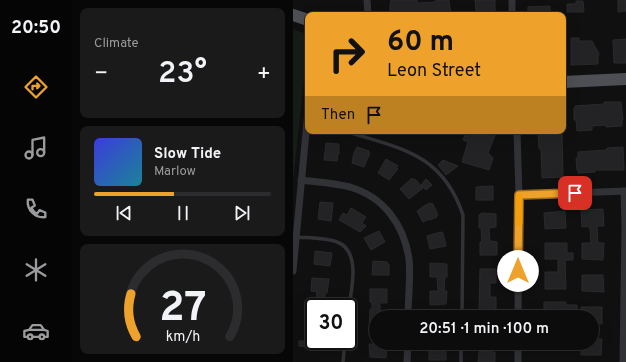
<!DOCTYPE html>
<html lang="en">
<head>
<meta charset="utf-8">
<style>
	:root { --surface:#0c0c0d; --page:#1a1a1b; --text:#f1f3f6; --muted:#9a9b9d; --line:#2c2c2e; --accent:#eea22b }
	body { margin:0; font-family:Overpass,sans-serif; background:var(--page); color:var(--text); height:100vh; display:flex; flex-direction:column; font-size:15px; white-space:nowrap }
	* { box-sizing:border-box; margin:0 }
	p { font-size:13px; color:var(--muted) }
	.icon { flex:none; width:22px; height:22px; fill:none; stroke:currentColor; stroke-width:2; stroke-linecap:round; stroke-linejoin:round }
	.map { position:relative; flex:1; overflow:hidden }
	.panel { display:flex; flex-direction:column; gap:8px; padding:8px; background:#070707; width:221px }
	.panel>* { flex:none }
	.hud { position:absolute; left:12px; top:12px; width:261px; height:122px; border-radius:8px; box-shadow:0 4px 16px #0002,0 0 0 1px var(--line); background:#eea22b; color:#111; overflow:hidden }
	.speed { position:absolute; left:12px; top:298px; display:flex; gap:8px; font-size:20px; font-weight:700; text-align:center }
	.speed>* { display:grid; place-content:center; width:52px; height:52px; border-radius:50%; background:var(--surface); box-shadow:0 4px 16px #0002,0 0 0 1px var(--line); line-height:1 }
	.speed .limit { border:2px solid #111; border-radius:6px; background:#fff; color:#111 }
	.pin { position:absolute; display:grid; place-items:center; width:34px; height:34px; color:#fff; margin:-17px; border-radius:8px; box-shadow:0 2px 6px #0006 }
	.me { position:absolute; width:44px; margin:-22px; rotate:0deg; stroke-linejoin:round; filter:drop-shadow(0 0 3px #0008) }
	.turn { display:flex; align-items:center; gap:14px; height:84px; padding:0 16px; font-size:18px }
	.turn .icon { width:52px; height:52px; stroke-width:2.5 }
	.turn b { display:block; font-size:28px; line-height:34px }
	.then { display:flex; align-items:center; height:38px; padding:0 16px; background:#0003; gap:8px; font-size:15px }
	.big { font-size:30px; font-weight:600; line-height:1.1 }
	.panel .card { flex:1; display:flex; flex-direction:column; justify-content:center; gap:6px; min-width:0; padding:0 14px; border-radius:8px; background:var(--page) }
	.panel .dial { align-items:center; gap:0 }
	.dial svg { height:104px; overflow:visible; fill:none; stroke:var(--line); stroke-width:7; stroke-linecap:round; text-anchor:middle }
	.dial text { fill:var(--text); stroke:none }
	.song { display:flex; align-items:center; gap:12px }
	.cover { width:48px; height:48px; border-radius:6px; background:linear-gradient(135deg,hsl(240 70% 55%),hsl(190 70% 35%)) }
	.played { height:4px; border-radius:2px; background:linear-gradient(90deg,var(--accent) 45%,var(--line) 45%) }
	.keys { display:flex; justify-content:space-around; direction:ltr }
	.heat { display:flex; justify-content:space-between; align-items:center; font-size:22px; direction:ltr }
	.trip { position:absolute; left:76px; top:310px; width:230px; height:40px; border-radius:20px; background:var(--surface); box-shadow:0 4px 16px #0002,0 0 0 1px var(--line); font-weight:600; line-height:40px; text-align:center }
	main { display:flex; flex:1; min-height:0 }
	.dock { display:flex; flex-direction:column; width:72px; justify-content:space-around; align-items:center; background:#050505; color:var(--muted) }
	.dock .icon { width:28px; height:28px }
	.dock .selected { color:var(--accent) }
	.dock b { font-size:18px; color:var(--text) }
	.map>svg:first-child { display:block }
	.green { fill:#161c17 }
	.building { fill:#232325; stroke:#2a2a2d }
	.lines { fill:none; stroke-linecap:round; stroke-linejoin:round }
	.lane { stroke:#313236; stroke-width:3.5 }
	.street { stroke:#313236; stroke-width:7 }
	.primary { stroke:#4d4f55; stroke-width:12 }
	.route-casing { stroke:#9b691c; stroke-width:10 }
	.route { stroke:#eea22b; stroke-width:7 }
	.slow { stroke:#f59e0b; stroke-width:7 }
</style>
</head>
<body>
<main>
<nav class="dock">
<b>20:50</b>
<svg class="icon selected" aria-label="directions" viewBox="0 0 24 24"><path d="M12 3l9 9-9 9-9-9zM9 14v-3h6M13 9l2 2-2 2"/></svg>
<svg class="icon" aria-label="music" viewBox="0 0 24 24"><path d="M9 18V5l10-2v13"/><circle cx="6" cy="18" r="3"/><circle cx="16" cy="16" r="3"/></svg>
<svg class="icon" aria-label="phone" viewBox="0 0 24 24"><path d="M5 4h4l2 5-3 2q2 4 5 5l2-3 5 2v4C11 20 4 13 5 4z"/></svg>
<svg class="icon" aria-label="climate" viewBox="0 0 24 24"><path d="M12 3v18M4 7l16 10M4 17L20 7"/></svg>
<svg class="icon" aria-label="car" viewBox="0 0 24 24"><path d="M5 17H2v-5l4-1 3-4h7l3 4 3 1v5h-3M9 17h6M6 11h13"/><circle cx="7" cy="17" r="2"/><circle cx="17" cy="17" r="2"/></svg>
</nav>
<section class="panel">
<div class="card"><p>Climate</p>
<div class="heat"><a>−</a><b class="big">23°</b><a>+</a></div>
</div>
<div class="card">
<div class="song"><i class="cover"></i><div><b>Slow Tide</b><p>Marlow</p></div></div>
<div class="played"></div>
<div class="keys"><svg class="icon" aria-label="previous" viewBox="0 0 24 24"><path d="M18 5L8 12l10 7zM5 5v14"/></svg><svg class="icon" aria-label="pause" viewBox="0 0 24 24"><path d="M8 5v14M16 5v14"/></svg><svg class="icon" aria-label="next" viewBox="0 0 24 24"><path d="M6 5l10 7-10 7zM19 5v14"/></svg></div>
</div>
<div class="card dial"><svg viewBox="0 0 100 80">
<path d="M14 69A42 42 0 1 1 86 69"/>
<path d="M14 69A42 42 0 0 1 10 36" stroke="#eea22b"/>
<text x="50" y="56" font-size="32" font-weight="700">27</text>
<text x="50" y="72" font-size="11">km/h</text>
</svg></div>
</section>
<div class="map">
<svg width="333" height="362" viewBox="0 0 333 362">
	<rect width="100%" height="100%" fill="#101011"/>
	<path class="green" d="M0 29 11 33 15 41 0 182Z"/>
	<g class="building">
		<path d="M98 0H124V3L143 2V0H156L158 15H97V6Z"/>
		<path d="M182 0H202V15H192L191 10 183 11Z"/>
		<path d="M325 0H333V11L325 12Z"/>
		<path d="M283 1H290L291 12H274V4H283Z"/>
		<path d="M257 6V13H235V7Z"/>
		<path d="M278 38H286V41H299L306 54 305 56V64L278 65Z"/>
		<path d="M333 39V63H321L320 40Z"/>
		<path d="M311 102H328L330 120H329V126L313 127V125L299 126V130L284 131 283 120H281V108H282V106L311 104Z"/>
		<path d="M174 131H190L202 135 195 153 200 158 196 170 169 162 175 142 170 140Z"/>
		<path d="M269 132 270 177 249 178 248 149H246L245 133Z"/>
		<path d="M33 143 46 144V154H45L44 161 31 160Z"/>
		<path d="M64 147 76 151 75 153H77L71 167 59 163 61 153Z"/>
		<path d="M330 147 331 170H302V172L285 173V170H284L283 158H285V152L314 150V148Z"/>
		<path d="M93 159 105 166 103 168 105 169 96 180 85 173Z"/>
		<path d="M150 160 165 166 153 175 145 165Z"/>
		<path d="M119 178 121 180 122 179 130 188 116 199 107 189Z"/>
		<path d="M133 179 139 185 133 190 128 185Z"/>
		<path d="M200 186V200H183V187Z"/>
		<path d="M27 202 40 203 38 221 25 219Z"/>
		<path d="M137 203 140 204 145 215 143 216 144 217 137 220V219L130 222 124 211 129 208V207Z"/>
		<path d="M58 208 73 217 69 223 73 226 67 232 46 220 50 213 54 215Z"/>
		<path d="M310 209 311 226H304L305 243H311L310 260 289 259V243H298L297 228H296V226L289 227 288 210Z"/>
		<path d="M272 211 273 228 252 229 251 213Z"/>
		<path d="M188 213 203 214V227L196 228 197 241 204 242V255H187V242H189L188 228H186V215H188Z"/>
		<path d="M86 231 92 242 78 250 71 238Z"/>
		<path d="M148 232 150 233 153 246 137 249 134 236Z"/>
		<path d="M252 243H274V253H280V260H272L273 289H252V272H265V259H252Z"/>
		<path d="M22 251 39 253 37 266 21 264Z"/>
		<path d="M80 261 94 262V264H96V275H79Z"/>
		<path d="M137 263 154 264V277H152L151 291H154L153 304 137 305V291H144L145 290 144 277H137Z"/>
		<path d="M187 269H203V283H197V297H203V310H186Z"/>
		<path d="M289 275H310L311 292 289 291Z"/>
		<path d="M19 278 36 279 34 293H32L31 307H22L24 292 18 291Z"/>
		<path d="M77 289H94V303H87V317H83V330H76L77 309H79V302H77Z"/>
		<path d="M251 302H273V305H284V313H272V317H251Z"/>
		<path d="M288 307H309V324L299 323V317H288Z"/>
		<path d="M16 324H21V341H31V348L6 346V341H14Z"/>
		<path d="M299 339H309L308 355H288V343H299Z"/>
		<path d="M76 344H94L93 358 77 357Z"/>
		<path d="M151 346 153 347V360H136V347Z"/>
		<path d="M187 351 202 352V362H185L186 352Z"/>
	</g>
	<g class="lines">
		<g class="lane">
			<path d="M52 131C108 149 149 153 170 215L169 317"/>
			<path d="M3 237C15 238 34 238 44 242 69 251 58 292 55 311"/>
			<path d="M50 362 52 341"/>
			<path d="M168 362V343"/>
		</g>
		<g class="street">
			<path d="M74 0 75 15"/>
			<path d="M219 0V15"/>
			<path d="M224 131 226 195 225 317"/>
			<path d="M8 180C24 182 42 183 57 187 91 197 111 225 116 259 118 276 115 299 115 317"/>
			<path d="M226 195 333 191"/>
			<path d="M0 271 15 111"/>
			<path d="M114 362 115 343"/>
			<path d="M225 362V343"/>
			<path d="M330 362 332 227 331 191"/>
		</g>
		<g class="primary">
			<path d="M0 15 15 20"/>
			<path d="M270 82 333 79"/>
		</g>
	</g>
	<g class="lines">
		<defs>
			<path id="route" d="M225 271 226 195 282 193"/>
		</defs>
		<use href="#route" class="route-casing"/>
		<use href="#route" class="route"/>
		<path class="slow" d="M226 223V197"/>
	</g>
</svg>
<div class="speed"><div class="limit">30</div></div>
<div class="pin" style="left:282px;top:193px;background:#d93025"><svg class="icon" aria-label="arrive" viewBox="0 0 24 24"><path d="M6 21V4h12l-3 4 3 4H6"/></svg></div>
<svg class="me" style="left:225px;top:271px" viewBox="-20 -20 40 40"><circle r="19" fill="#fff"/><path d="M0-13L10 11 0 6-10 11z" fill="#eea22b"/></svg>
<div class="trip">20:51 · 1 min · 100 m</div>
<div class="hud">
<div class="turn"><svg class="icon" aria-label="right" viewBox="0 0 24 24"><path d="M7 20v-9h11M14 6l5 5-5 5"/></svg><div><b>60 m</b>Leon Street</div></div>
<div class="then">Then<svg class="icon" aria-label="arrive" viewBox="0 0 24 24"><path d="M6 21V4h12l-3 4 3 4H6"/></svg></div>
</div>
</div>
</main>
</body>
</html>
